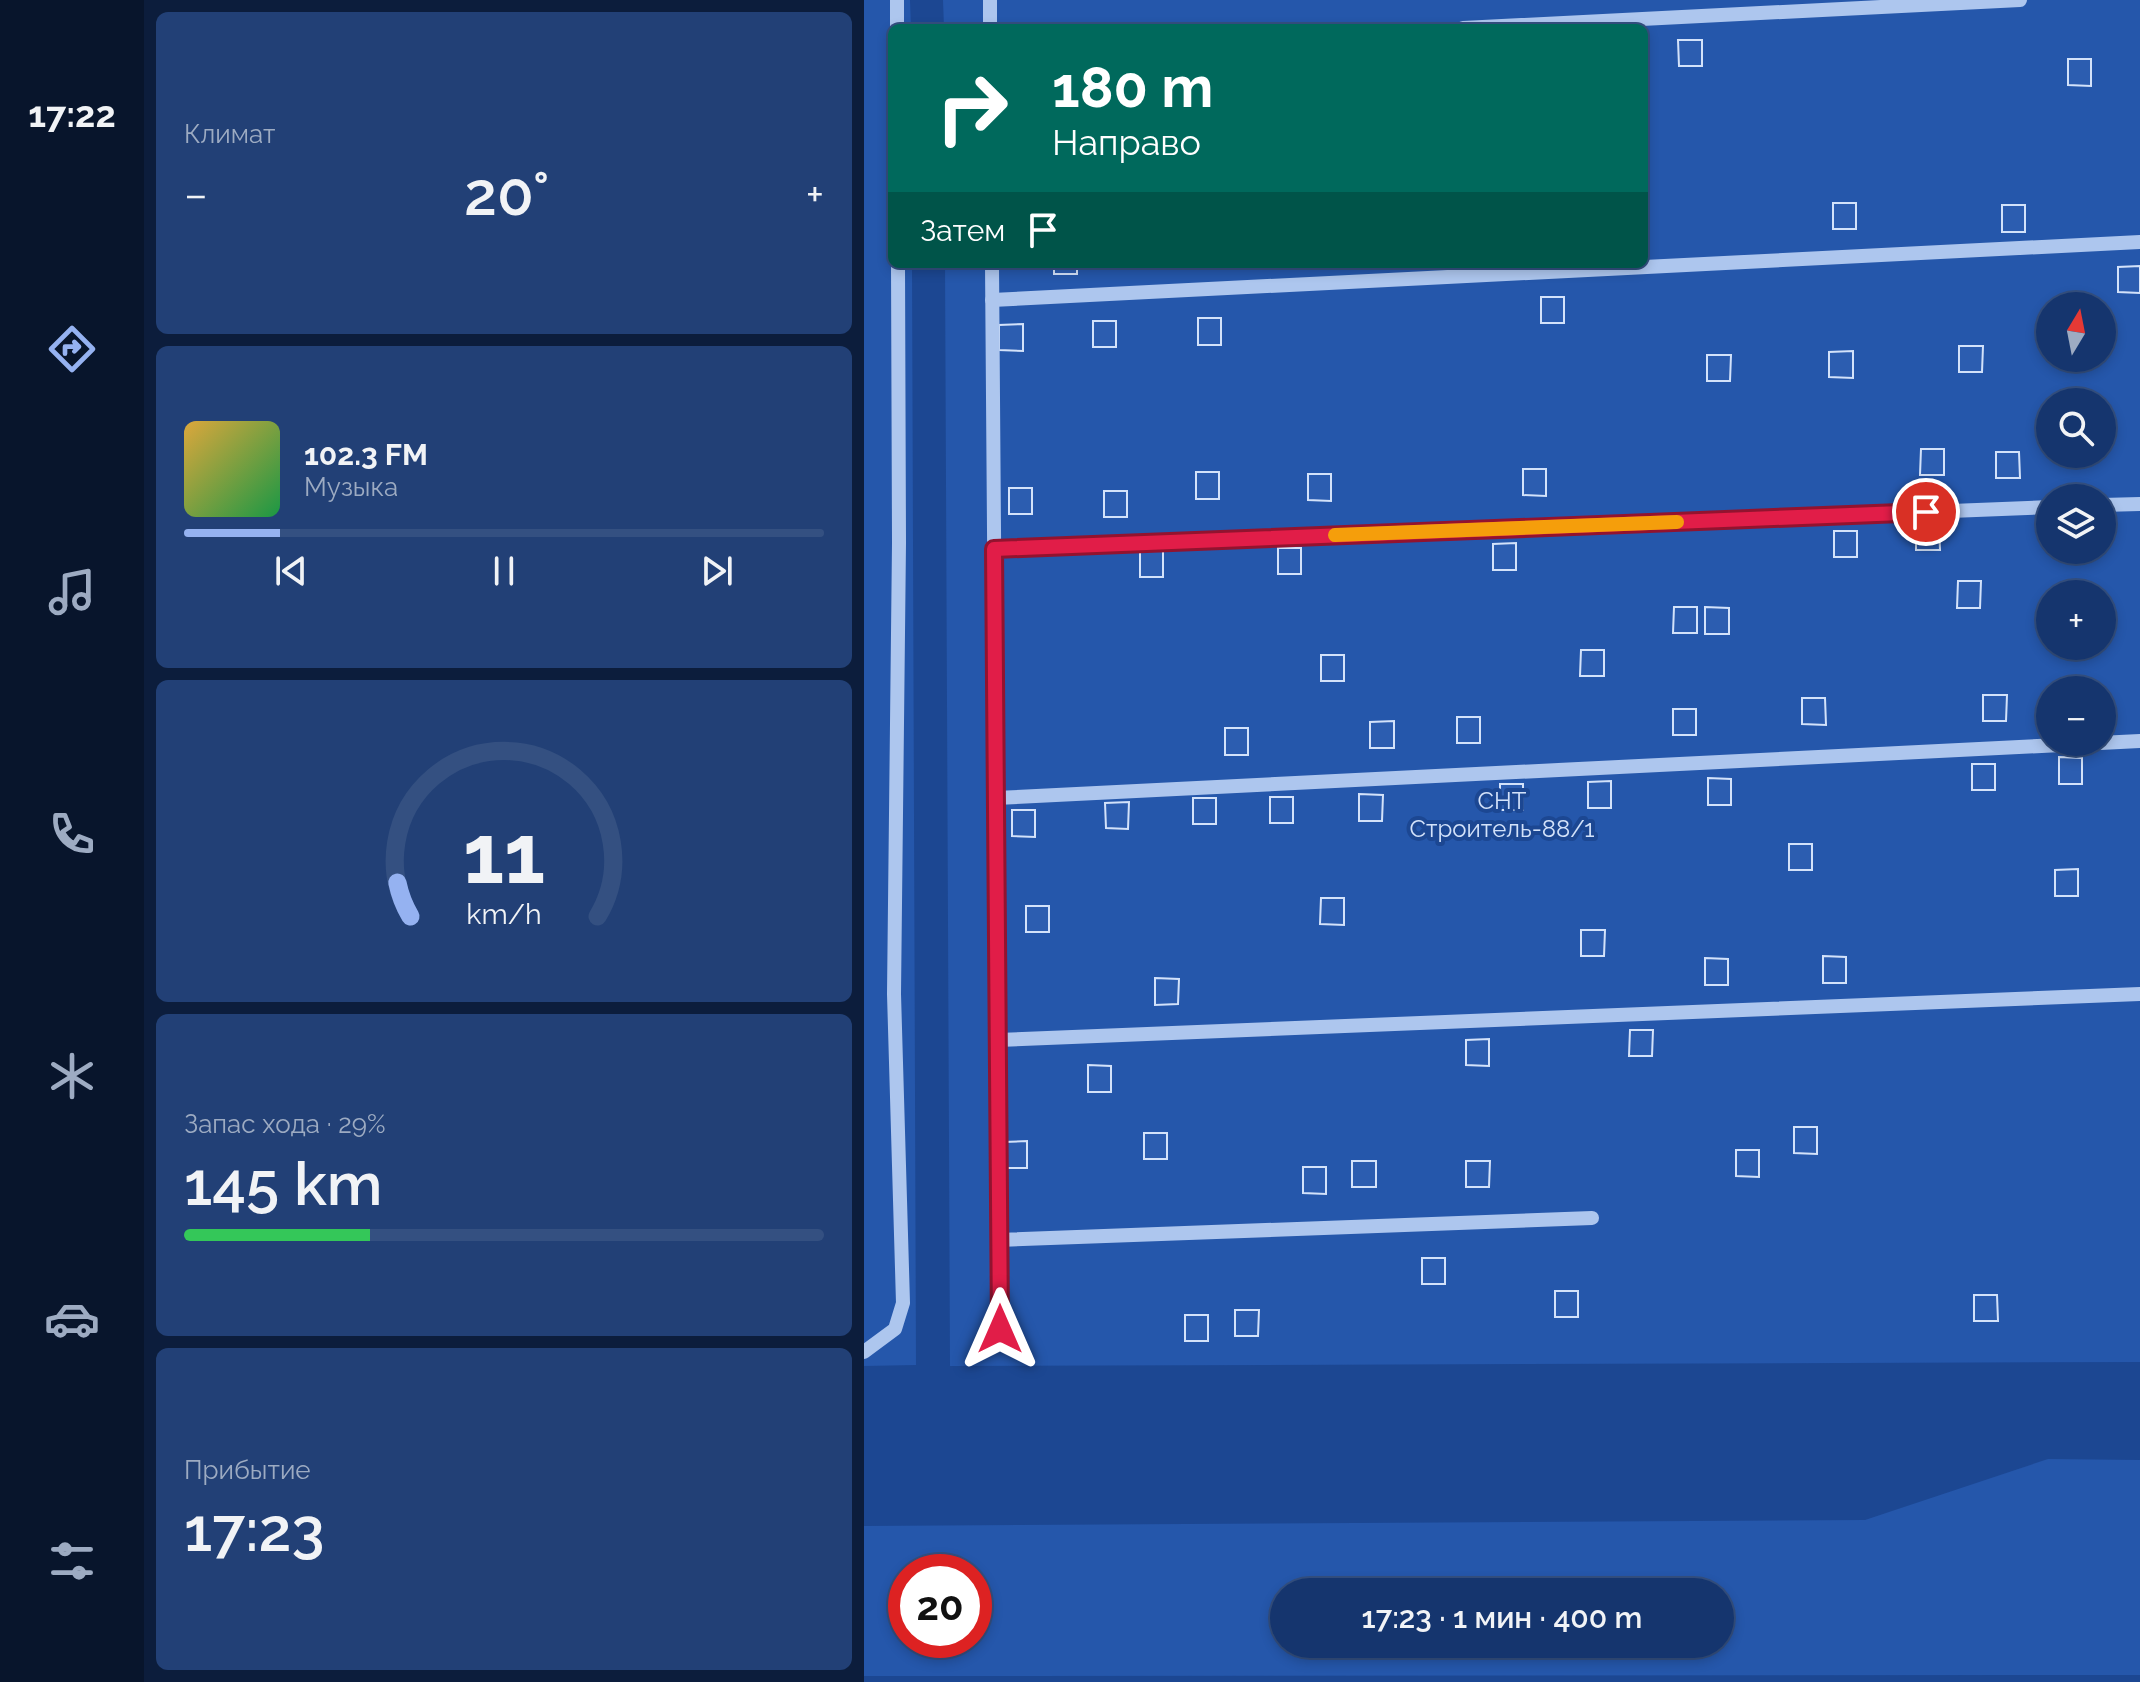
<!DOCTYPE html>
<html lang="ru">
<head>
<meta charset="utf-8">
<style>
	:root { --surface:#15356e; --page:#224076; --text:#f1f3f6; --muted:#9dabc2; --line:#345081; --accent:#95b2f1 }
	body { margin:0; font-family:Raleway,sans-serif; background:var(--page); color:var(--text); height:100vh; display:flex; flex-direction:column; font-size:30px; white-space:nowrap }
	* { box-sizing:border-box; margin:0 }
	p { font-size:26px; color:var(--muted) }
	.icon { flex:none; width:44px; height:44px; fill:none; stroke:currentColor; stroke-width:2; stroke-linecap:round; stroke-linejoin:round }
	.map { position:relative; flex:1; overflow:hidden }
	.side { display:flex; flex-direction:column; gap:12px; padding:12px; background:#0c1d3c; width:720px }
	.side>* { flex:none }
	.guide { position:absolute; left:24px; top:24px; width:760px; height:244px; border-radius:12px; box-shadow:0 4px 12px #0003,0 0 0 2px var(--line); background:#00695c; color:#fff; overflow:hidden }
	.needle { width:52px; rotate:10deg }
	.buttons { position:absolute; left:1172px; top:292px; display:grid; gap:16px }
	.buttons a { display:grid; place-items:center; width:80px; height:80px; border-radius:50%; background:var(--surface); box-shadow:0 4px 12px #0003,0 0 0 2px var(--line); font-size:40px }
	.speed { position:absolute; left:24px; top:1554px; display:flex; gap:16px; font-size:40px; font-weight:700; text-align:center }
	.speed>* { display:grid; place-content:center; width:104px; height:104px; border-radius:50%; background:var(--surface); box-shadow:0 4px 12px #0003,0 0 0 2px var(--line); line-height:1 }
	.speed .limit { border:12px solid #d22; background:#fff; color:#111 }
	.pin { position:absolute; display:grid; place-items:center; width:68px; height:68px; color:#fff; margin:-34px; border:4px solid #fff; border-radius:50%; box-shadow:0 2px 8px #0007 }
	.me { position:absolute; width:88px; margin:-44px; rotate:0deg; stroke-linejoin:round; filter:drop-shadow(0 0 6px #0008) }
	.turn { display:flex; align-items:center; gap:28px; height:168px; padding:0 32px; font-size:36px }
	.turn .icon { width:104px; height:104px; stroke-width:2.5 }
	.turn b { display:block; font-size:56px; line-height:68px }
	.then { display:flex; align-items:center; height:76px; padding:0 32px; background:#0003; gap:16px; font-size:30px }
	.big { font-size:60px; font-weight:600; line-height:1.1 }
	.side .widget { flex:1; display:flex; flex-direction:column; justify-content:center; gap:12px; min-width:0; padding:0 28px; border-radius:12px; background:var(--page) }
	.side .dial { align-items:center; gap:0 }
	.dial svg { height:208px; overflow:visible; fill:none; stroke:var(--line); stroke-width:7; stroke-linecap:round; text-anchor:middle }
	.dial text { fill:var(--text); stroke:none }
	.song { display:flex; align-items:center; gap:24px }
	.cover { width:96px; height:96px; border-radius:12px; background:linear-gradient(135deg,hsl(40 70% 55%),hsl(140 70% 35%)) }
	.played { height:8px; border-radius:4px; background:linear-gradient(90deg,var(--accent) 15%,var(--line) 15%) }
	.keys { display:flex; justify-content:space-around; direction:ltr }
	.heat { display:flex; justify-content:space-between; align-items:center; font-size:44px; direction:ltr }
	.charge { height:12px; border-radius:6px; background:linear-gradient(90deg,#34c759 29%,var(--line) 0) }
	.trip { position:absolute; left:406px; top:1578px; width:464px; height:80px; border-radius:40px; background:var(--surface); box-shadow:0 4px 12px #0003,0 0 0 2px var(--line); font-weight:600; line-height:80px; text-align:center }
	main { display:flex; flex:1; min-height:0 }
	.tab-bar { display:flex; flex-direction:column; width:144px; justify-content:space-around; align-items:center; background:#08152c; color:var(--muted) }
	.tab-bar .icon { width:56px; height:56px }
	.tab-bar .active { color:var(--accent) }
	.tab-bar b { font-size:36px; color:var(--text) }
	.map>svg:first-child { display:block }
	.green { fill:#2557ab; fill-rule:evenodd }
	.building { fill:#2c5db0; stroke:#d3e2fa; stroke-width:2 }
	.lines { fill:none; stroke-linecap:round; stroke-linejoin:round }
	.minor { stroke:#adc6ee; stroke-width:14 }
	.route-casing { stroke:#92132f; stroke-width:20 }
	.route { stroke:#e11d48; stroke-width:14 }
	.slow { stroke:#f59e0b; stroke-width:14 }
	.labels { text-anchor:middle; dominant-baseline:central; stroke-width:8; stroke-linejoin:round; paint-order:stroke }
	.park-label { font-size:24px; fill:#d3e2fa; stroke:#1c4792 }
</style>
</head>
<body>
<main>
<nav class="tab-bar">
<b>17:22</b>
<svg class="icon active" aria-label="directions" viewBox="0 0 24 24"><path d="M12 3l9 9-9 9-9-9zM9 14v-3h6M13 9l2 2-2 2"/></svg>
<svg class="icon" aria-label="music" viewBox="0 0 24 24"><path d="M9 18V5l10-2v13"/><circle cx="6" cy="18" r="3"/><circle cx="16" cy="16" r="3"/></svg>
<svg class="icon" aria-label="phone" viewBox="0 0 24 24"><path d="M5 4h4l2 5-3 2q2 4 5 5l2-3 5 2v4C11 20 4 13 5 4z"/></svg>
<svg class="icon" aria-label="climate" viewBox="0 0 24 24"><path d="M12 3v18M4 7l16 10M4 17L20 7"/></svg>
<svg class="icon" aria-label="car" viewBox="0 0 24 24"><path d="M5 17H2v-5l4-1 3-4h7l3 4 3 1v5h-3M9 17h6M6 11h13"/><circle cx="7" cy="17" r="2"/><circle cx="17" cy="17" r="2"/></svg>
<svg class="icon" aria-label="filters" viewBox="0 0 24 24"><path d="M4 7h16M4 17h16"/><circle cx="9" cy="7" r="2"/><circle cx="15" cy="17" r="2"/></svg>
</nav>
<section class="side">
<div class="widget"><p>Климат</p>
<div class="heat"><a>−</a><b class="big">20°</b><a>+</a></div>
</div>
<div class="widget">
<div class="song"><i class="cover"></i><div><b>102.3 FM</b><p>Музыка</p></div></div>
<div class="played"></div>
<div class="keys"><svg class="icon" aria-label="previous" viewBox="0 0 24 24"><path d="M18 5L8 12l10 7zM5 5v14"/></svg><svg class="icon" aria-label="pause" viewBox="0 0 24 24"><path d="M8 5v14M16 5v14"/></svg><svg class="icon" aria-label="next" viewBox="0 0 24 24"><path d="M6 5l10 7-10 7zM19 5v14"/></svg></div>
</div>
<div class="widget dial"><svg viewBox="0 0 100 80">
<path d="M14 69A42 42 0 1 1 86 69"/>
<path d="M14 69A42 42 0 0 1 9 56" stroke="#95b2f1"/>
<text x="50" y="56" font-size="32" font-weight="700">11</text>
<text x="50" y="72" font-size="11">km/h</text>
</svg></div>
<div class="widget"><p>Запас хода · 29%</p><b class="big">145 km</b><div class="charge"></div></div>
<div class="widget"><p>Прибытие</p><b class="big">17:23</b></div>
</section>
<div class="map">
<svg width="1276" height="1682" viewBox="0 0 1276 1682">
	<rect width="100%" height="100%" fill="#1c4792"/>
	<g class="green">
		<path d="M0 0H46L47 28H28V264H48L52 1365 0 1366Z"/>
		<path d="M79 0H1276V1362L86 1366 81 264H780V28H80ZM1186 306H1238V358H1186ZM1186 402H1238V454H1186ZM1186 498H1238V550H1186ZM1186 594H1238V646H1186ZM1186 690H1238V742H1186Z"/>
		<path d="M1184 1459 1276 1460V1675L0 1676V1526L1001 1520ZM42 1572H110V1640H42ZM420 1592H856V1644H420Z"/>
	</g>
	<g class="building">
		<path d="M814 40H838V66H815Z"/>
		<path d="M1204 59H1227V86L1204 85Z"/>
		<rect x="969" y="203" width="23" height="26"/>
		<rect x="1138" y="205" width="23" height="27"/>
		<rect x="190" y="264" width="23" height="10"/>
		<path d="M1276 266V293L1254 292V267Z"/>
		<rect x="677" y="297" width="23" height="26"/>
		<rect x="334" y="318" width="23" height="27"/>
		<rect x="229" y="321" width="23" height="26"/>
		<path d="M159 324V351L135 350V325Z"/>
		<path d="M1095 346H1119L1118 372H1095Z"/>
		<path d="M989 351V378L965 377V352Z"/>
		<path d="M843 355H867L866 381H843Z"/>
		<path d="M1057 449H1080V475H1056Z"/>
		<path d="M1132 452H1155L1156 478H1132Z"/>
		<path d="M659 469H682V496L659 495Z"/>
		<rect x="332" y="472" width="23" height="27"/>
		<path d="M444 474H467V501L444 500Z"/>
		<rect x="145" y="488" width="23" height="26"/>
		<rect x="240" y="491" width="23" height="26"/>
		<path d="M1052 524H1075L1076 550H1052Z"/>
		<rect x="970" y="531" width="23" height="26"/>
		<path d="M652 543V570H629V544Z"/>
		<rect x="414" y="548" width="23" height="26"/>
		<rect x="276" y="551" width="23" height="26"/>
		<path d="M1094 581H1117L1116 608H1093Z"/>
		<path d="M810 607H833V633H809Z"/>
		<path d="M841 607 865 608V634H841Z"/>
		<path d="M717 650H740V676H716Z"/>
		<rect x="457" y="655" width="23" height="26"/>
		<path d="M1119 695H1143L1142 721H1119Z"/>
		<path d="M938 698H961L962 725 938 724Z"/>
		<rect x="809" y="709" width="23" height="26"/>
		<rect x="593" y="717" width="23" height="26"/>
		<path d="M530 721V748H506V722Z"/>
		<rect x="361" y="728" width="23" height="27"/>
		<path d="M1195 757 1218 758V784H1195Z"/>
		<rect x="1108" y="764" width="23" height="26"/>
		<path d="M844 778 867 779V805H844Z"/>
		<path d="M747 781V808H724V782Z"/>
		<rect x="636" y="784" width="23" height="26"/>
		<path d="M495 794 519 795 518 821H495Z"/>
		<rect x="406" y="797" width="23" height="26"/>
		<rect x="329" y="798" width="23" height="26"/>
		<path d="M265 802 264 829 242 828 241 803Z"/>
		<path d="M148 810H171V837L148 836Z"/>
		<rect x="925" y="844" width="23" height="26"/>
		<path d="M1214 869V896H1191V870Z"/>
		<path d="M457 898H480V925L456 924Z"/>
		<rect x="162" y="906" width="23" height="26"/>
		<path d="M717 930H741L740 956H717Z"/>
		<path d="M959 956 982 957V983H959Z"/>
		<path d="M841 958 864 959V985H841Z"/>
		<path d="M291 978 315 979 314 1004 291 1005Z"/>
		<path d="M766 1030H789L788 1056H765Z"/>
		<path d="M625 1039V1066L602 1065V1040Z"/>
		<path d="M224 1065 247 1066V1092H224Z"/>
		<path d="M930 1127H953V1154L930 1153Z"/>
		<rect x="280" y="1133" width="23" height="26"/>
		<path d="M163 1141V1168H140V1142Z"/>
		<path d="M872 1150H895V1177L872 1176Z"/>
		<rect x="488" y="1161" width="24" height="26"/>
		<path d="M602 1161H626L625 1187H602Z"/>
		<path d="M439 1167H462V1194L439 1193Z"/>
		<rect x="558" y="1258" width="23" height="26"/>
		<rect x="691" y="1291" width="23" height="26"/>
		<path d="M1110 1295H1133L1134 1321H1110Z"/>
		<path d="M371 1310H395L394 1336H371Z"/>
		<rect x="321" y="1315" width="23" height="26"/>
	</g>
	<g class="lines">
		<g class="minor">
			<path d="M33 0V28"/>
			<path d="M126 0V28"/>
			<path d="M599 28 1156 0"/>
			<path d="M128 264 136 1329"/>
			<path d="M128 300 1276 242"/>
			<path d="M1238 505 1276 504"/>
			<path d="M130 549 1186 507"/>
			<path d="M132 798 1276 741"/>
			<path d="M134 1040 1276 994"/>
			<path d="M135 1240 728 1218"/>
			<path d="M0 1352 31 1329 39 1303 30 994 35 543 34 264"/>
		</g>
	</g>
	<g class="lines">
		<defs>
			<path id="route" d="M136 1329 130 549 1062 512"/>
		</defs>
		<use href="#route" class="route-casing"/>
		<use href="#route" class="route"/>
		<path class="slow" d="M471 535 813 522"/>
	</g>
	<g class="labels">
		<g class="park-label">
			<text x="638" y="800">СНТ<tspan x="638" dy="28">Строитель-88/1</tspan></text>
		</g>
	</g>
</svg>
<div class="buttons">
<a><svg class="needle" viewBox="-14 -14 28 28"><path d="M0-13l5 13h-10z" fill="#e53935"/><path d="M0 13l5-13h-10z" fill="#9dabc2"/></svg></a>
<a><svg class="icon" aria-label="search" viewBox="0 0 24 24"><circle cx="10" cy="10" r="6"/><path d="M15 15l6 6"/></svg></a>
<a><svg class="icon" aria-label="layers" viewBox="0 0 24 24"><path d="M12 4l9 5-9 5-9-5zM3 14l9 5 9-5"/></svg></a>
<a>+</a>
<a>−</a>
</div>
<div class="speed"><div class="limit">20</div></div>
<div class="pin" style="left:1062px;top:512px;background:#d93025"><svg class="icon" aria-label="arrive" viewBox="0 0 24 24"><path d="M6 21V4h12l-3 4 3 4H6"/></svg></div>
<svg class="me" style="left:136px;top:1329px" viewBox="-20 -20 40 40"><path d="M0-17L14 15 0 8-14 15z" fill="#e11d48" stroke="#fff" stroke-width="4"/></svg>
<div class="trip">17:23 · 1 мин · 400 m</div>
<div class="guide">
<div class="turn"><svg class="icon" aria-label="right" viewBox="0 0 24 24"><path d="M7 20v-9h11M14 6l5 5-5 5"/></svg><div><b>180 m</b>Направо</div></div>
<div class="then">Затем<svg class="icon" aria-label="arrive" viewBox="0 0 24 24"><path d="M6 21V4h12l-3 4 3 4H6"/></svg></div>
</div>
</div>
</main>
</body>
</html>
